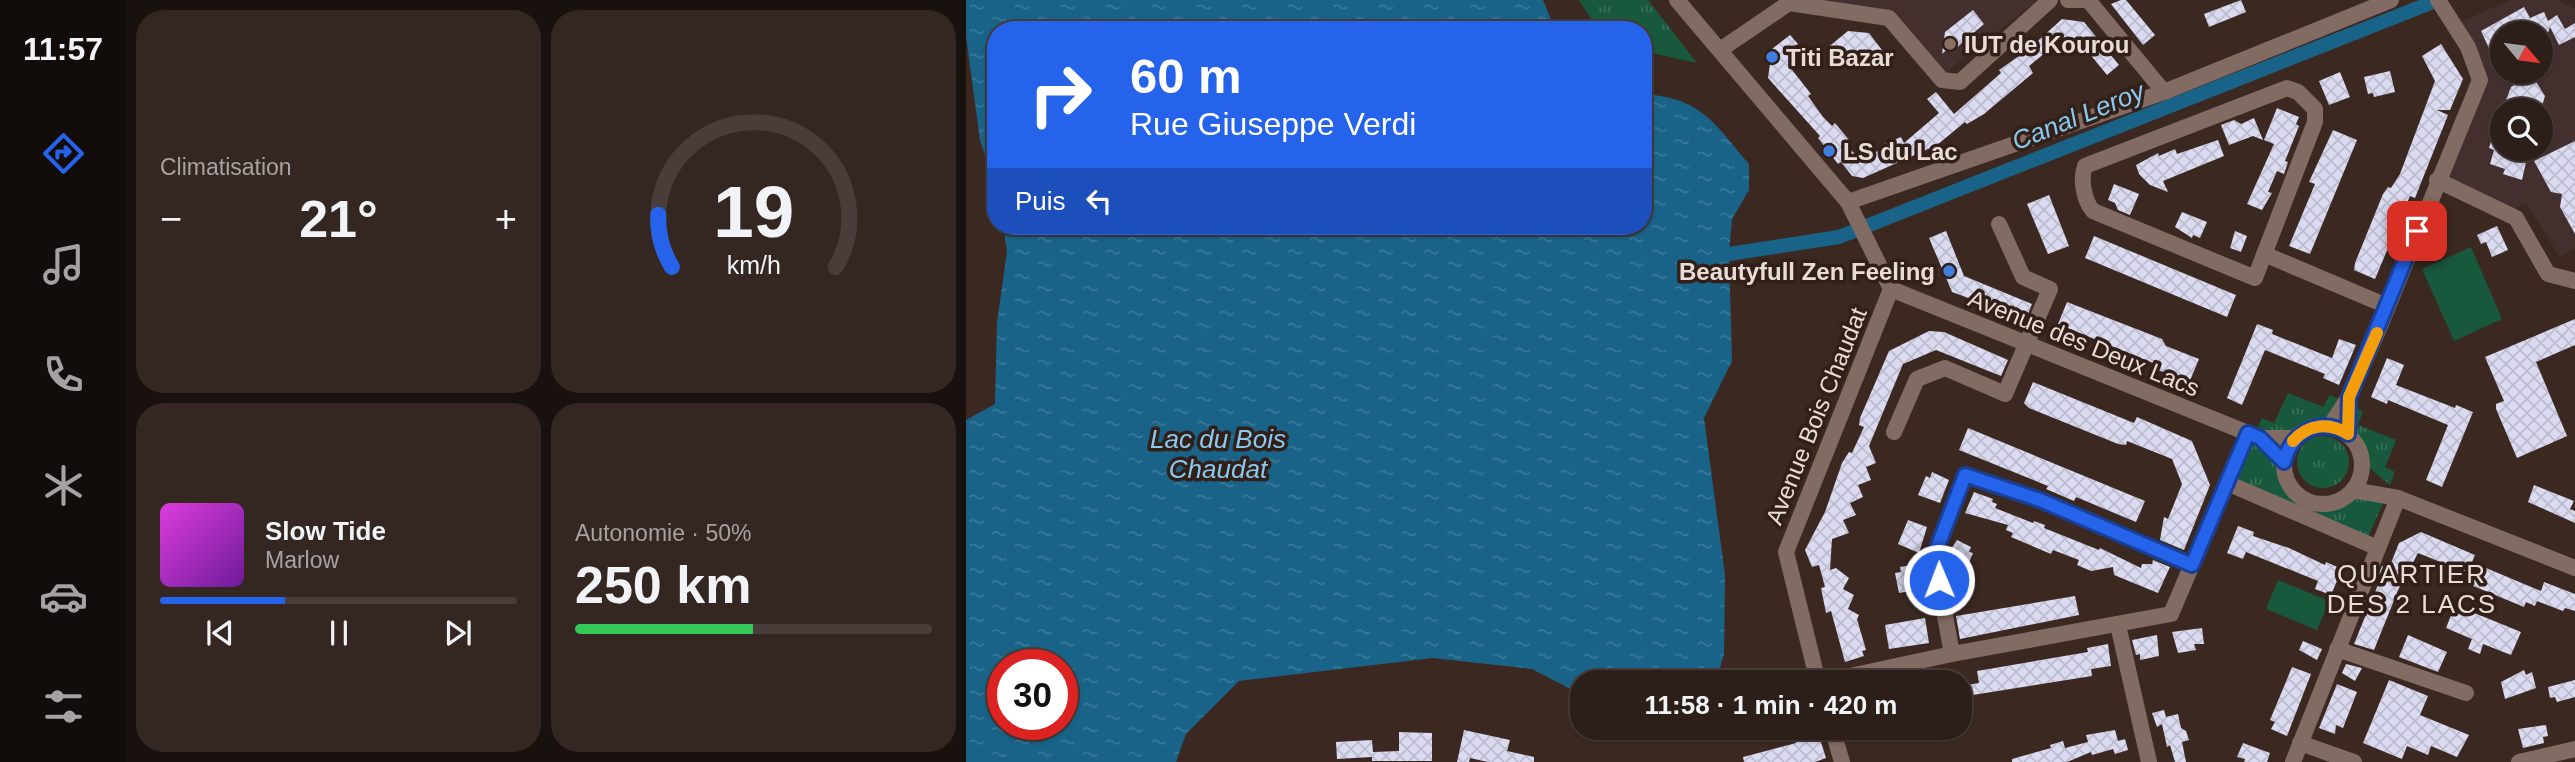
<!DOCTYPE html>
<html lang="fr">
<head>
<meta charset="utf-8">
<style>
	:root { --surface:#2c1f19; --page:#342722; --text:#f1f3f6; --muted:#a6a2a2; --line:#483d38; --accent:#2563eb }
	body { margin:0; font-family:Helvetica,sans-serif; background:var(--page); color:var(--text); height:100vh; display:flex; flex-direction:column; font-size:26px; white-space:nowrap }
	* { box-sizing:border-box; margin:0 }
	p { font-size:23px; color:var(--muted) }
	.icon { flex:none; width:38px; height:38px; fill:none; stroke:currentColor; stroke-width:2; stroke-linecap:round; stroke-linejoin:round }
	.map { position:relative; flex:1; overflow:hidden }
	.panel { display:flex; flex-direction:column; gap:10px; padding:10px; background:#18110e; width:840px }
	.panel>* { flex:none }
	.top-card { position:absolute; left:21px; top:21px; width:665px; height:214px; border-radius:28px; box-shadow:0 2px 5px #0004,0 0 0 2px var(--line); background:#2563eb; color:#fff; overflow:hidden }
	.needle { width:46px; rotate:119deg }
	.fabs { position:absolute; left:1524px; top:21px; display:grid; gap:14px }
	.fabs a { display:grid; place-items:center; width:63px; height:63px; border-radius:50%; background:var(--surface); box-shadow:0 2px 5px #0004,0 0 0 2px var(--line); font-size:35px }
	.speed { position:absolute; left:21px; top:649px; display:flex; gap:14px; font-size:35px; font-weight:700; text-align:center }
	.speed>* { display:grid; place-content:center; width:91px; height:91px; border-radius:50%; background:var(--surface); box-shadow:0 2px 5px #0004,0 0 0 2px var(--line); line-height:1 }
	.speed .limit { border:10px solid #d22; background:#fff; color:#111 }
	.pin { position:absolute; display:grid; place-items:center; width:60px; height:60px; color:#fff; margin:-30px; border-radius:14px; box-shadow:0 4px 10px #0006 }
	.me { position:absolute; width:77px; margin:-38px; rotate:359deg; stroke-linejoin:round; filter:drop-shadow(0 0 5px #0008) }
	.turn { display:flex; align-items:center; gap:24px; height:147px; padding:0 28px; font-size:32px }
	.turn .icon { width:91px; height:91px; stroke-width:2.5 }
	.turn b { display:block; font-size:49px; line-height:60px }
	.then { display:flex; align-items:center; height:66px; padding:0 28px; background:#0003; gap:14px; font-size:26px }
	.big { font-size:52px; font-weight:600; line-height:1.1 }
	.panel .widget { flex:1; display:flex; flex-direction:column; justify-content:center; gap:10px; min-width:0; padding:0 24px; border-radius:28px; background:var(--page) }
	.panel .dial { align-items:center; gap:0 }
	.dial svg { height:182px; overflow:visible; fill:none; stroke:var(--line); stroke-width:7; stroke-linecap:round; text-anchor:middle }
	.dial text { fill:var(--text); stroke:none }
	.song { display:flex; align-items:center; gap:21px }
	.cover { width:84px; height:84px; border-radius:10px; background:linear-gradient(135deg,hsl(300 70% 55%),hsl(280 70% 35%)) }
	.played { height:7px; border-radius:4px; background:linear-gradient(90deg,var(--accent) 35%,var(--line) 35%) }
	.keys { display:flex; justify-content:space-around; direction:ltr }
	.heat { display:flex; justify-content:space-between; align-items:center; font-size:38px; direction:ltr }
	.charge { height:10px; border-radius:5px; background:linear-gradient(90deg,#34c759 50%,var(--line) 0) }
	.panel .tiles { flex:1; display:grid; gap:10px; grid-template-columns:repeat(2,1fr) }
	.trip { position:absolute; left:604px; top:670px; width:402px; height:70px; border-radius:28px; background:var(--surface); box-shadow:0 2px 5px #0004,0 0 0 2px var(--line); font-weight:600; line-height:70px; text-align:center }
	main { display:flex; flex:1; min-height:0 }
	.tabs { display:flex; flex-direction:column; width:126px; justify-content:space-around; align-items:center; background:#120c0a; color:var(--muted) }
	.tabs .icon { width:49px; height:49px }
	.tabs .on { color:var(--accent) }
	.tabs b { font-size:32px; color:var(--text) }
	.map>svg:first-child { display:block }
	.education { fill:#442f2f; fill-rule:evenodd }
	.grass { fill:url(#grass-tufts) }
	.pitch { fill:#18583d }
	.water { fill:url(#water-ripples); fill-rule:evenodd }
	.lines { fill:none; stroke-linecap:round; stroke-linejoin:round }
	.canal { stroke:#196388; stroke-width:14 }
	.building { fill:url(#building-cross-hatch) }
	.minor { stroke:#816b63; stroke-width:16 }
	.route-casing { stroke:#184099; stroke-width:18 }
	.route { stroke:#2563eb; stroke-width:12 }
	.slow { stroke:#f59e0b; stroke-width:12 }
	.education-dot { fill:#8d6e63; stroke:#311f18; stroke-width:2.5 }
	.shop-dot { fill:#3f7fe0; stroke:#311f18; stroke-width:2.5 }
	.labels { text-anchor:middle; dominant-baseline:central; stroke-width:7; stroke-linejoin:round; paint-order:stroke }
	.poi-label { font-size:24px; font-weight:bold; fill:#e9dcd7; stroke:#311f18; text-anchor:start }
	.street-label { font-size:24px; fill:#e9dcd7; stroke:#311f18 }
	.water-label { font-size:26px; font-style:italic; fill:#88c9f0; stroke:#311f18 }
	.neighbourhood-label { font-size:26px; letter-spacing:2px; fill:#e9dcd7; stroke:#311f18 }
</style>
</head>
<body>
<main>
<nav class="tabs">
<b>11:57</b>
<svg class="icon on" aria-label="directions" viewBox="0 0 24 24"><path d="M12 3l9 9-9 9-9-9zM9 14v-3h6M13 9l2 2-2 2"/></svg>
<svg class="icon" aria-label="music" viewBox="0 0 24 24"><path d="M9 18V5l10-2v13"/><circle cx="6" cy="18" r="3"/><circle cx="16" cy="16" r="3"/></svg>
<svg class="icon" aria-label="phone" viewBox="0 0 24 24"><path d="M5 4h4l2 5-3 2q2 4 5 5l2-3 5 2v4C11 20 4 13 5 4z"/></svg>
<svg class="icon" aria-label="climate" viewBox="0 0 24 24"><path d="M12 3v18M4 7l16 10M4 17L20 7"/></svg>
<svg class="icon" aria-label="car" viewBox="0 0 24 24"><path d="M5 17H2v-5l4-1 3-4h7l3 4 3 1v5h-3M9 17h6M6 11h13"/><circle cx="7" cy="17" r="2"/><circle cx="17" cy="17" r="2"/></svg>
<svg class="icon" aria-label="filters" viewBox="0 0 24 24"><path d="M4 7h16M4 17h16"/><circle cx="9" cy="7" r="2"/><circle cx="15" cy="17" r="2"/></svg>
</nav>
<section class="panel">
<div class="tiles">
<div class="widget"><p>Climatisation</p>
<div class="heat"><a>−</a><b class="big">21°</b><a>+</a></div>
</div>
<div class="widget dial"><svg viewBox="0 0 100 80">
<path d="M14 69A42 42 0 1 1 86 69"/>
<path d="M14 69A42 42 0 0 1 8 46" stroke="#2563eb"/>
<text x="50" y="56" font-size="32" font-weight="700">19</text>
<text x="50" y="72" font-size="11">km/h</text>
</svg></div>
<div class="widget">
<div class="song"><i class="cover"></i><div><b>Slow Tide</b><p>Marlow</p></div></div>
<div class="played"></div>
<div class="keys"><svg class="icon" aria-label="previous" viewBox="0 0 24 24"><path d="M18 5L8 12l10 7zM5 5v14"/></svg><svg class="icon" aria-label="pause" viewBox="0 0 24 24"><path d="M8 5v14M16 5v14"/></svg><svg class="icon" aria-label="next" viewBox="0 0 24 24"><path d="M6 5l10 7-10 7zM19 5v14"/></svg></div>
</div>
<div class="widget"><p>Autonomie · 50%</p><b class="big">250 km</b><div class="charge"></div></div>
</div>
</section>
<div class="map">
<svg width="1609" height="762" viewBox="0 0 1609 762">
	<defs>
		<pattern id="grass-tufts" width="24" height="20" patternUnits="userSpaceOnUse" patternTransform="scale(1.75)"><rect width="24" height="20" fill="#18583d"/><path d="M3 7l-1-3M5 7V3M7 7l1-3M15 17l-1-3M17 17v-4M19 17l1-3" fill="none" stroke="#3a6f58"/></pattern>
		<pattern id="water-ripples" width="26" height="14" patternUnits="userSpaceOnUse" patternTransform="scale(1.75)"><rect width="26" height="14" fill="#196388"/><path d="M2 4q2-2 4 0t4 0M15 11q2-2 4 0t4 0" fill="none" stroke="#3a7998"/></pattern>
		<pattern id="building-cross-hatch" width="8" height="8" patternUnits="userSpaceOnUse" patternTransform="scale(1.75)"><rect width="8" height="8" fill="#dadaf1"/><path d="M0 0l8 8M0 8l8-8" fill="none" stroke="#bcbcce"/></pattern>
	</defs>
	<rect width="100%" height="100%" fill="#3b2921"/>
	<g class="education">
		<path d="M841 0H1071L978 74 926 13Z"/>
		<path d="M1545 0H1592L1609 9V249L1594 257 1560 203 1544 210 1487 187 1481 170 1483 160 1492 156 1521 77 1490 24ZM1536 33H1575V72H1536ZM1536 110H1575V149H1536Z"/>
	</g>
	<g class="grass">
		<path d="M613 0H682L731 63 677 51V30H632Z"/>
		<path d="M1322 393 1357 407 1364 395 1372 399 1361 420C1330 418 1326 444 1292 427L1296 418 1308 423Z"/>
		<path d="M1385 406 1397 411 1392 425 1430 440 1419 467 1429 472 1424 485 1401 466 1398 445 1389 433Z"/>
		<circle cx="1357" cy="462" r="26"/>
		<path d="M1286 440C1317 454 1306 466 1319 488 1337 516 1364 510 1387 494L1418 501 1398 546 1264 489Z"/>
	</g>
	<g class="pitch">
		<path d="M1505 247 1536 319 1488 341 1456 269Z"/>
		<path d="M1312 580 1363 601 1351 630 1300 609Z"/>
	</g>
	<g class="water">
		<path d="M0 0H577L589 30H30V187L14 140 0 36Z"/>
		<path d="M677 94C736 98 748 123 783 164V190L766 219 763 253 766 361 738 418 759 575 758 654 750 682H616V695L566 669 467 658 273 681 220 734 210 762H0V420L29 404 31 323 41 251 37 226H677ZM37 665H96V724H37Z"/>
	</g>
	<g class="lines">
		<path class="canal" d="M763 254 873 237 1472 0"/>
	</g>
	<g class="building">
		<path d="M1155 0H1160L1189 35 1177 45 1145 4Z"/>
		<path d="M1275 0 1280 12 1243 27 1238 14Z"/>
		<path d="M1558 7 1564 18 1578 12 1582 21 1591 15 1599 29 1609 23V37L1593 45 1584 27 1582 33H1558L1554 25 1532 36 1536 54 1528 59 1515 31Z"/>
		<path d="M1007 10 1018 24 989 49 986 45 976 54 979 32Z"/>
		<path d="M1096 19 1118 22 1153 65 1141 75 1114 42 1095 40 1063 66 1067 73 1018 114 1001 124 999 122 971 145 897 178 886 176 875 162 872 164 852 138 854 136 802 78 806 49 824 35 832 44 827 47 831 52 823 66 845 94 842 96 857 117 866 126 869 123 883 140 879 143 893 159 917 149 916 145 935 137 938 143 973 113 961 99 970 92 988 114 1035 73 1033 70 1063 49Z"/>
		<path d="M882 31 903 33 919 54 907 64 899 54 890 53H880L870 61 861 48Z"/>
		<path d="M1475 44 1497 79 1484 110H1471L1482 115 1449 198 1444 196 1409 279 1388 270 1389 263 1417 194 1422 187 1425 188 1434 174 1469 81 1456 56Z"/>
		<path d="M1424 71 1429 92 1408 97 1407 93 1402 94 1398 77Z"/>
		<path d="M1374 72 1384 97 1363 105 1353 81Z"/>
		<path d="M1565 74 1579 96 1575 110H1546L1540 100 1545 87Z"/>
		<path d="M1311 108 1333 117 1330 124 1333 126 1319 161 1322 162 1318 174 1311 171 1302 192 1306 193 1296 210 1281 204 1308 144 1298 140Z"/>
		<path d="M1533 113H1536V149H1563L1556 180 1537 174 1539 169 1524 164 1528 150 1523 148Z"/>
		<path d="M1288 118 1297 140 1287 136 1263 145 1255 125 1268 120 1275 124Z"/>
		<path d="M1367 130 1391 140 1344 254 1323 246 1349 184 1343 182Z"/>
		<path d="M1252 140 1258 156 1197 181 1202 192 1184 185 1173 174 1170 165 1192 153 1193 156 1209 149 1211 154Z"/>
		<path d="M1609 141V234L1594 207 1596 194 1585 192 1568 161Z"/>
		<path d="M1148 184 1173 194 1164 215 1152 210 1149 203 1142 200Z"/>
		<path d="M1083 195 1103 246 1082 254 1061 204Z"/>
		<path d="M1216 212 1241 222 1234 238 1227 235 1226 238 1209 227Z"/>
		<path d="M1531 226 1542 250 1526 257 1520 242 1515 244 1511 235Z"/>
		<path d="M980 231 998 276 1066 304 1060 319 986 292 963 238Z"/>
		<path d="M1269 231 1281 236 1275 252 1264 248Z"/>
		<path d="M1128 236 1270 295 1261 317 1119 258Z"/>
		<path d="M1101 302 1196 339 1200 346 1233 359 1223 383 1190 369 1192 365 1092 324Z"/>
		<path d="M1609 319V345L1570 362 1601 436 1551 458 1530 409V404L1538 401 1519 357Z"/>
		<path d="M1291 324 1307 330 1306 334 1366 358 1373 339 1390 345 1373 385 1357 378 1359 374 1299 350 1276 405 1261 398Z"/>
		<path d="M963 331 978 332 1042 360 1035 376 970 350 937 364 903 446 910 463 900 467 905 480 892 485 897 497 884 503 890 515 877 520 883 533 866 539 864 570 870 568 883 578 877 589 888 595 882 609 893 615 891 619 900 650 896 651 898 656 879 662 865 611 860 613 855 588 859 587 853 565 846 567 839 550 859 512 876 463 883 452 886 453 898 427 893 425 894 418 923 351Z"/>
		<path d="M1421 358 1438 365 1430 385 1489 408 1490 405 1507 412 1476 487 1460 480 1482 425 1422 400 1421 404 1405 397Z"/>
		<path d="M1067 382 1168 423 1171 417 1226 441 1244 485 1218 550 1194 540 1198 517 1202 519 1216 484 1206 459 1161 441 1160 445 1152 444 1063 408 1058 403Z"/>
		<path d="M1002 428 1179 501 1170 522 1110 497 1108 501 1080 489 1082 486 993 450Z"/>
		<path d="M966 472 983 480 974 503 952 495 960 476 964 478Z"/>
		<path d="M1568 485 1608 501 1604 509 1609 511V523L1562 502Z"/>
		<path d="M1008 492 1027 499 1026 502 1031 504 1029 508 1067 523 1068 521 1079 525 1078 528 1133 550 1134 548 1175 568 1176 564H1186L1187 560 1204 567 1192 593 1148 575 1147 567 1125 571 1111 565 1113 560 1087 550 1085 554 1045 537 1047 533 1040 530 1042 525 999 513Z"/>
		<path d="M942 520 961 527 953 553 932 544Z"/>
		<path d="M1272 526 1288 532 1287 536 1323 548 1359 565 1360 562 1376 569 1365 595 1349 589 1352 581 1280 552 1277 559 1261 553Z"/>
		<path d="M1455 532 1509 555 1506 562 1558 584 1575 591 1578 582 1609 594V611L1599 608 1597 611 1571 601 1569 606 1560 602 1558 607 1505 585 1507 580 1500 577 1502 573 1452 553 1441 574 1439 585 1435 583 1408 650 1388 644 1416 575 1419 576 1413 574 1416 566 1423 568 1433 543Z"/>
		<path d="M991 540 1005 547 1003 552 1007 553 999 572 980 564 979 558Z"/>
		<path d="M951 564 956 589 933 593 929 573 935 572 934 567Z"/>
		<path d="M1109 596 1113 615 994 639 990 616Z"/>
		<path d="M1489 605 1555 632 1545 655 1517 644 1514 654 1502 649 1506 639 1480 628Z"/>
		<path d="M959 618 963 643 923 649 919 625Z"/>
		<path d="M1236 628 1238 644H1228L1230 650 1212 653 1206 632Z"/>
		<path d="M1191 635 1193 656 1174 660V654L1170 655 1166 640Z"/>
		<path d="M1442 635 1481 652 1472 672 1433 657Z"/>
		<path d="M1337 641 1356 649 1351 660 1333 650Z"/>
		<path d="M1142 644 1145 666 1125 669 1126 676 994 697V686L1013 683 1011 671 1122 652 1121 648Z"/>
		<path d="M1380 664 1396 668 1389 681 1376 673Z"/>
		<path d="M1326 667 1345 674 1321 736 1305 729 1309 722 1304 720Z"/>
		<path d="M1558 670 1560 675 1566 672 1570 688 1539 699 1535 682Z"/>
		<path d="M1423 680 1462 696 1454 715 1503 735 1491 757 1465 746 1462 755 1441 746 1436 759 1397 743Z"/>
		<path d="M1609 680V697L1591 702 1589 697 1584 698 1582 687Z"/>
		<path d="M1371 684 1391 692 1377 728 1370 725 1369 734 1353 728Z"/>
		<path d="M1198 710 1200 717 1212 714 1215 728 1220 731 1223 740 1216 742 1220 762H1209L1204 745 1201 747 1196 724 1191 727 1186 713Z"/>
		<path d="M1580 725 1582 736 1577 737 1578 743 1557 748 1552 729Z"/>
		<path d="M498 730 544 740 541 751 568 757V762H522L504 758 503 762H491Z"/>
		<path d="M1149 730 1152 741 1159 739 1162 750 1149 754 1147 749 1126 755 1125 752 1101 762H1046V759L1085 748 1084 745 1097 741 1099 748 1122 742 1120 735Z"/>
		<path d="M433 732 466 733V761H406V757L371 759 370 742 406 740 407 752 433 751Z"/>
		<path d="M842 735 844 742 854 739 860 758 849 762H778L777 757 830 743V739Z"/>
		<path d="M1277 743 1304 753 1301 762H1278L1279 759 1271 757Z"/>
	</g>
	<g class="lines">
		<g class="minor">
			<path d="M711 0 882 202 925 289"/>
			<path d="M1102 0H1118"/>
			<path d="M1122 0 1198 92"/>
			<path d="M754 50 823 3 923 18 976 80 994 82 1084 0"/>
			<path d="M1321 88 1332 92 1349 109V122L1289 278 1127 211C1118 201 1114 179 1119 166Z"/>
			<path d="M1471 180 1550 218 1582 274 1609 281"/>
			<path d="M882 202 1198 92 1425 0"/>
			<path d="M1298 254 1421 306"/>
			<path d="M925 289 1294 438H1329"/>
			<path d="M1364 426 1383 397 1414 326 1514 80 1502 47 1472 0"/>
			<circle cx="1357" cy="465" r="39"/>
			<path d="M928 432 951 379 979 368 1039 394 1084 289 1057 277 1033 224"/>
			<path d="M1261 483 1412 548"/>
			<path d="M1387 490 1432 498 1609 568"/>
			<path d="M1152 625 1183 762"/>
			<path d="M1371 649 1500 693"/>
			<path d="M986 654 968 556 999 475 1074 500 1226 565"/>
			<path d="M852 682 820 552 925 289"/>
			<path d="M856 682 986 654 1205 614 1282 433"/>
			<path d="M866 728 876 762"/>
			<path d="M1334 743 1388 762"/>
			<path d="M1327 762 1432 498"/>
			<path d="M1553 762 1609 749"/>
		</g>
	</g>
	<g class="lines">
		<defs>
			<path id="route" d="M973 580 968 556 999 475 1074 500 1226 565 1282 433 1294 438 1318 462C1326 431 1354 416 1382 434L1383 397 1451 231"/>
		</defs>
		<use href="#route" class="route-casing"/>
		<use href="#route" class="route"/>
		<path class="slow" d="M1327 441C1342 424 1363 422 1382 434L1383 397 1411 333"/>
	</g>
	<circle class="education-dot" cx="984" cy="44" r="7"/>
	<g class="shop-dot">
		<circle cx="806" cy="57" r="7"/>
		<circle cx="863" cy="151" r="7"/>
		<circle cx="983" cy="271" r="7"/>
	</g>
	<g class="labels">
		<g class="poi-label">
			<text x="998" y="44">IUT de Kourou</text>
			<text x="820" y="57">Titi Bazar</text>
			<text x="877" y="151">LS du Lac</text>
			<text x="969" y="271" text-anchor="end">Beautyfull Zen Feeling</text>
		</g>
		<g class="street-label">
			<text transform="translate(1118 343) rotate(22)">Avenue des Deux Lacs</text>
			<text transform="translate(850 416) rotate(-68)">Avenue Bois Chaudat</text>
		</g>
		<g class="water-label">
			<text transform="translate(1112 116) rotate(-22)">Canal Leroy</text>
			<text x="252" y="439">Lac du Bois<tspan x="252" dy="30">Chaudat</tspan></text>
		</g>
		<g class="neighbourhood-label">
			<text x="1446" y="574">QUARTIER<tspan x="1446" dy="30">DES 2 LACS</tspan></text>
		</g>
	</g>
</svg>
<div class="fabs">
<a><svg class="needle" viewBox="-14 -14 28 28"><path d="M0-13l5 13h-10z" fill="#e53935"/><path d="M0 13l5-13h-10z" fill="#a6a2a2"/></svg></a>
<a><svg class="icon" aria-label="search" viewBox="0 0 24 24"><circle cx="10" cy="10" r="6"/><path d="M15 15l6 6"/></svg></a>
</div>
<div class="speed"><div class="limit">30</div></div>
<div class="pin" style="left:1451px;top:231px;background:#d93025"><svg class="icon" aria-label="arrive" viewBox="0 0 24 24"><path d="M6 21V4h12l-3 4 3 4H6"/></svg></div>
<svg class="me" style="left:973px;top:580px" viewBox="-20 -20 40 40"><circle r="17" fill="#2563eb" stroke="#fff" stroke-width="3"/><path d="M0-11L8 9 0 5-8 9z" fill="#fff"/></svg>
<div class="trip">11:58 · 1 min · 420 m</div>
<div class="top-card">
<div class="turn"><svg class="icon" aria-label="right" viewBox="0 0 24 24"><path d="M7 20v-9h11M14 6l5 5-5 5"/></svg><div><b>60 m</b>Rue Giuseppe Verdi</div></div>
<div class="then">Puis<svg class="icon" aria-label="left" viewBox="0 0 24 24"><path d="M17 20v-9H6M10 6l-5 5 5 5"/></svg></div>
</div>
</div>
</main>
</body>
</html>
